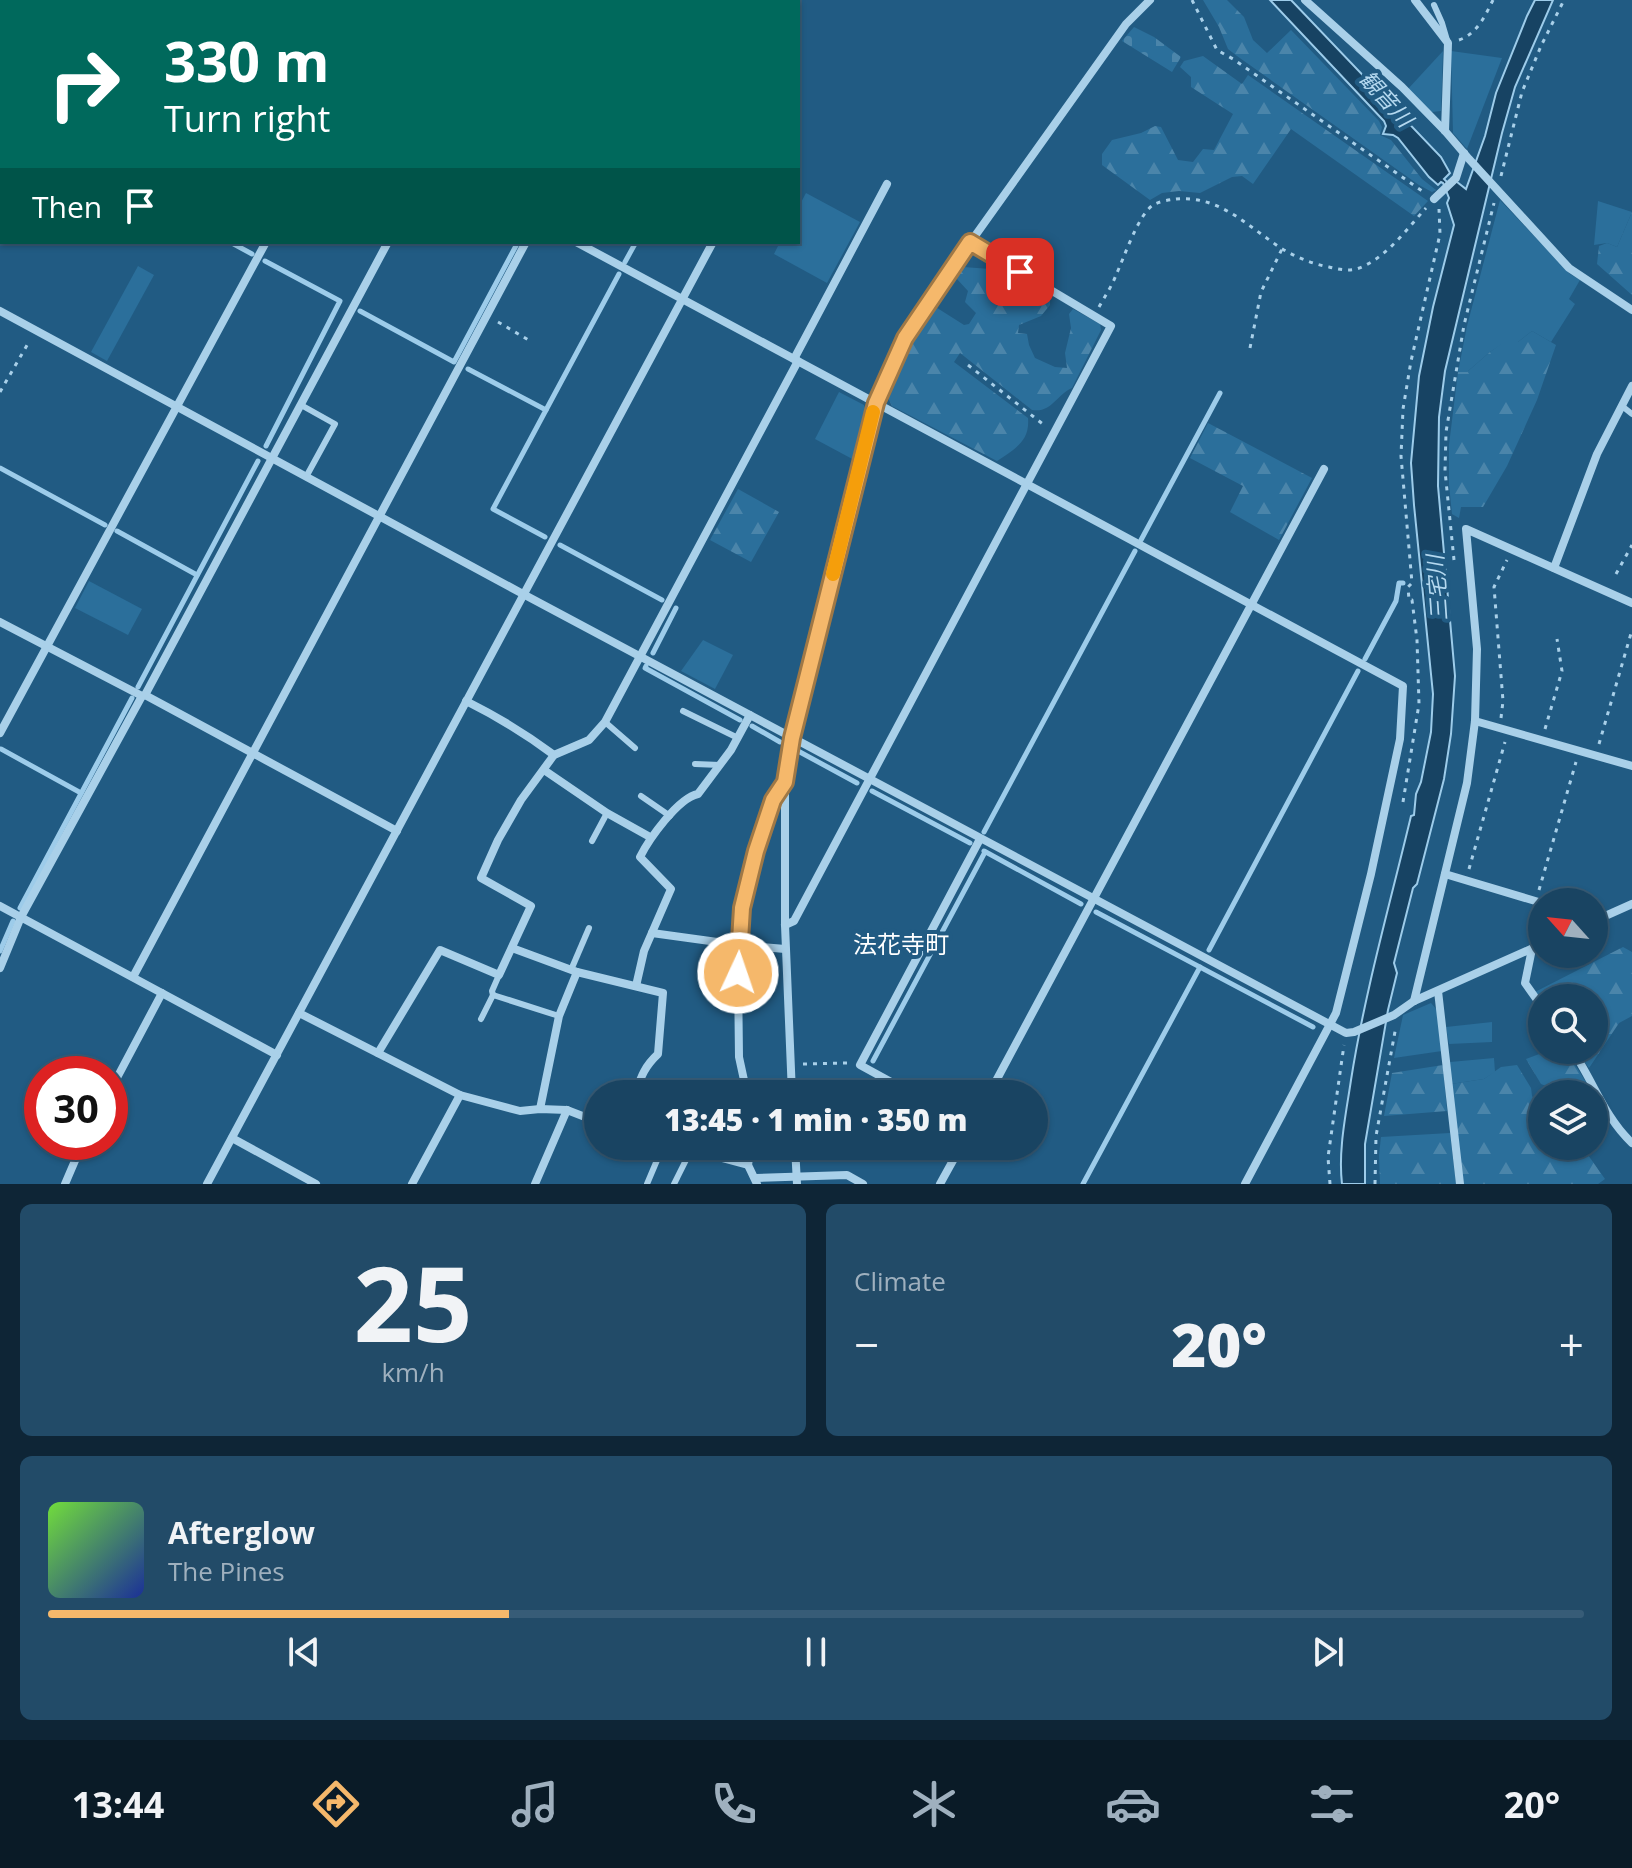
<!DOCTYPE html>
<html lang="en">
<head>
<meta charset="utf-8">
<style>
	:root { --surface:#194462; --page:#224b68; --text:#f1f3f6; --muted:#9fb0be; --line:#375c77; --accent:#f5b86b }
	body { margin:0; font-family:"Open Sans","Noto Sans JP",sans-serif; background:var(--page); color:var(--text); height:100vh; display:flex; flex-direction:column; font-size:30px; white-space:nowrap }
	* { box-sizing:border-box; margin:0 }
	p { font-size:26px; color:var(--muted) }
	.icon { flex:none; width:44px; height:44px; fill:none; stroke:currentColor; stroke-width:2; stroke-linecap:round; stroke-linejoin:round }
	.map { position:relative; height:1184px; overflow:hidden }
	.drawer { display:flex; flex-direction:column; gap:20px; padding:20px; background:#0e2536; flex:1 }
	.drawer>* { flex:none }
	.top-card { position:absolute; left:0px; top:0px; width:800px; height:244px; box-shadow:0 2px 6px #0004,0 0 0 2px var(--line); background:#00695c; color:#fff; overflow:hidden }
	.needle { width:52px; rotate:297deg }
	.fabs { position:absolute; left:1528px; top:888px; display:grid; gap:16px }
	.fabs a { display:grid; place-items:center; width:80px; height:80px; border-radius:50%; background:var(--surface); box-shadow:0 2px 6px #0004,0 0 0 2px var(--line); font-size:40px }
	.speed { position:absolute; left:24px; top:1056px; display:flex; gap:16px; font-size:40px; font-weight:700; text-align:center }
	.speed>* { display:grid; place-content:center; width:104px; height:104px; border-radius:50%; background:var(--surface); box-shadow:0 2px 6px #0004,0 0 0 2px var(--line); line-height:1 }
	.speed .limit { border:12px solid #d22; background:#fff; color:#111 }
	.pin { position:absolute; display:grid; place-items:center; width:68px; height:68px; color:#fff; margin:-34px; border-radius:16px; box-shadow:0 4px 12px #0006 }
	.me { position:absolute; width:88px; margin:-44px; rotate:3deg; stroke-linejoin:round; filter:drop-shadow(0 0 6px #0008) }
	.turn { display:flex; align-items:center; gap:28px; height:168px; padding:0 32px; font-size:36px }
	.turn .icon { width:104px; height:104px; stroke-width:2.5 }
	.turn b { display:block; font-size:56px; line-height:68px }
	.then { display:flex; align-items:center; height:76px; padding:0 32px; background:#0003; gap:16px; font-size:30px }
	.big { font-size:60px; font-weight:800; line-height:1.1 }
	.drawer .tile { flex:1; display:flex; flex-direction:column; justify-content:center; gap:12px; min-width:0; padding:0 28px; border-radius:12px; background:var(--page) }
	.drawer .dial { align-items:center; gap:0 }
	.dial b { font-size:104px; line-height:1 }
	.song { display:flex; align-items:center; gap:24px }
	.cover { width:96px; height:96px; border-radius:12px; background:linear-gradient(135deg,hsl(100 70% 55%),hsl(230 70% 35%)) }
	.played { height:8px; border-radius:4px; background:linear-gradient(90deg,var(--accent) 30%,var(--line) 30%) }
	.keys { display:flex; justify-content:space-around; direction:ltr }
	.heat { display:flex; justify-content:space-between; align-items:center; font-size:44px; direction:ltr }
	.drawer .tiles { flex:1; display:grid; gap:20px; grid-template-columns:1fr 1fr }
	.tile:last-child { grid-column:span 2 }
	.trip { position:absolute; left:584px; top:1080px; width:464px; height:80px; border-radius:40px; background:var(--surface); box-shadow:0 2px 6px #0004,0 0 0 2px var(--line); font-weight:800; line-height:80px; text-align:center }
	.dock { display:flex; height:128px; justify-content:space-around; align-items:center; background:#0a1b27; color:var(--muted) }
	.dock .icon { width:56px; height:56px }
	.dock .current { color:var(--accent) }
	.dock b { font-size:36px; color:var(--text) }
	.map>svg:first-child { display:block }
	.grass { fill:#2b6f9b }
	.forest { fill:url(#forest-firs) }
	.cemetery { fill:url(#cemetery-stones) }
	.water { fill:#174363; stroke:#9dccea; stroke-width:2 }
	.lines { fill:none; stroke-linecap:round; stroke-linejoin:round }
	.stream { stroke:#9dccea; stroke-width:5 }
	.path { stroke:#a9d0e9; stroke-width:3; stroke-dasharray:4 6; stroke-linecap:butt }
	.service { stroke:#a9d0e9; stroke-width:6 }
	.minor { stroke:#a9d0e9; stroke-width:8 }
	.tertiary { stroke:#a9d0e9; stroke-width:14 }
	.secondary { stroke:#d4e8f7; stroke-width:16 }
	.rail { stroke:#fff; stroke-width:5; stroke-dasharray:14 6; stroke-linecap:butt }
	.route-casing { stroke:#9f7846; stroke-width:20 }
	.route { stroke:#f5b86b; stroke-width:14 }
	.slow { stroke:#f59e0b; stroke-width:14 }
	.labels { text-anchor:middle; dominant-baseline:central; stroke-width:8; stroke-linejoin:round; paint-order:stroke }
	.water-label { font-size:22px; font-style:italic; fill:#b5d9f0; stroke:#215b83 }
	.quarter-label { font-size:24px; fill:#fff; stroke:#215b83 }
</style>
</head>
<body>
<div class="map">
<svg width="1632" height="1184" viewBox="0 0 1632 1184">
	<defs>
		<pattern id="forest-firs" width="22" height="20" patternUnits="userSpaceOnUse" patternTransform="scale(2)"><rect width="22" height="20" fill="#2b6f9b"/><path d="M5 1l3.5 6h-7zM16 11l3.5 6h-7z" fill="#4b85aa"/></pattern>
		<pattern id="cemetery-stones" width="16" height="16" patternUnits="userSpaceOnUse" patternTransform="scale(2)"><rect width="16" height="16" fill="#2b6f9b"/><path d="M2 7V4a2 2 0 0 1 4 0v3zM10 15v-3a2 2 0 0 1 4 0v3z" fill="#4b85aa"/></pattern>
	</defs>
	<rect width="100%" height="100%" fill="#215b83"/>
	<g class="grass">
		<path d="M1443 51 1441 111 1432 112 1408 89Z"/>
		<path d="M1451 51 1502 58 1467 149 1453 133Z"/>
		<path d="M806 193 860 222 827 283 774 254 780 242H798V208Z"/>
		<path d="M1500 200 1570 274 1580 280 1569 299 1575 304 1551 342 1532 331 1518 342 1504 343 1490 352 1467 372H1458L1467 326Z"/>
		<path d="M1598 201 1632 212 1617 247 1607 243 1594 245Z"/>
		<path d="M138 266 154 275 107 361 91 352Z"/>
		<path d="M839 392 864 405 867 415 856 461 815 439Z"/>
		<path d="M89 581 142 609 128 635 75 608Z"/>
		<path d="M703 640 733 655 715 689 681 671Z"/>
		<path d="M1431 1003 1437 1010 1442 1051 1394 1058 1403 1015Z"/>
		<path d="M1492 1022V1042L1449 1044 1446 1027Z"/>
		<path d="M1494 1058 1495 1072 1484 1079 1451 1084 1450 1062Z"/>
	</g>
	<g class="forest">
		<path d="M1203 0H1227L1244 17 1253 40 1267 53 1291 30 1379 121 1382 127 1380 135 1391 140 1422 179 1436 190 1432 192 1419 185 1237 56 1228 49 1219 27Z"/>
		<path d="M1203 56 1242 84 1248 75 1428 201 1414 216 1291 129 1253 184 1242 176 1232 177 1200 193 1179 191 1162 193 1150 200 1102 165V154L1112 140 1141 133 1155 126 1161 127 1178 160 1193 162 1203 149 1214 150 1233 114 1191 87V77L1180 67 1184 61Z"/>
		<path d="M1632 212V295L1597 264 1599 246 1607 243 1617 247Z"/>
		<path d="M963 267 990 269 1004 267 1050 296V305L1041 316 1019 325 1018 333 1027 334 1029 345 1035 358 1055 367 1067 368 1065 353 1071 328 1069 314 1073 309 1100 324 1101 330 1072 388C1056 395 1052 413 1032 410L960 353 954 362 1028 418C1030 442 1014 449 997 461L892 406 887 396 900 360 934 306 964 325 969 324 976 313 965 302 968 291 957 279 958 272Z"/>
		<path d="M1532 331 1556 345 1537 400 1507 466 1483 507H1461L1459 518 1452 514 1449 484V445L1458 372H1467L1490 352 1504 342H1518Z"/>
		<path d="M1208 423 1312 478 1279 540 1230 512 1243 486 1190 458Z"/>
		<path d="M738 489 779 512 751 562 710 540Z"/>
		<path d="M1623 947 1632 952V1016L1619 1023 1589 1068 1576 1050H1594V998H1542V1002L1535 992Z"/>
		<path d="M1550 1050H1566L1587 1084 1570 1094H1557L1551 1088 1541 1084 1526 1059Z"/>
		<path d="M1443 1065 1447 1111 1384 1116 1392 1073Z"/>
		<path d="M1517 1065 1531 1088 1532 1096 1542 1114V1146H1579L1588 1155 1605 1179 1598 1184H1463L1451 1084 1484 1079 1501 1067Z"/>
		<path d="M1450 1133 1456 1184H1380L1379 1155 1381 1137Z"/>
	</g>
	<path class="cemetery" d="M1134 27 1154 37 1181 57 1172 72 1122 41Z"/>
	<path class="water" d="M1270 0H1291L1441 157 1450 173 1444 179 1447 182H1457L1466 189 1485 136 1496 93 1527 16 1535 0H1553L1515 87 1502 133 1445 371 1439 417 1438 486 1455 676 1451 734 1444 779 1417 884 1413 888 1394 963 1397 973 1388 1010 1365 1144V1184H1342C1338 1150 1346 1114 1351 1080 1365 991 1390 904 1411 816L1414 815 1416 794 1421 782 1431 732 1433 694 1414 505 1411 463 1419 376 1433 307 1454 225 1447 203 1449 198 1443 183 1441 182 1438 185 1429 177 1398 138 1393 135 1383 134 1386 126 1384 121Z"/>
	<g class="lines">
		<g class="stream">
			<path d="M230 242 252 254"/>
			<path d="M265 261 340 301 266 446"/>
			<path d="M625 262 636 242"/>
			<path d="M360 311 454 362 518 242"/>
			<path d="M468 369 546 410 493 509 545 537"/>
			<path d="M546 410 619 274"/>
			<path d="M0 468 105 525"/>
			<path d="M117 531 197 575"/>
			<path d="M1141 540 1220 393"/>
			<path d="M560 545 662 600"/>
			<path d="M653 653 676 608"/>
			<path d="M1365 659 1396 601 1399 583H1403"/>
			<path d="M646 666 645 668 740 720"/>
			<path d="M138 687 258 461"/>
			<path d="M752 726 780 742"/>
			<path d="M1 749 81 793"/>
			<path d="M798 751 857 783"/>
			<path d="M872 791 970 843"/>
			<path d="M984 832 1135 551"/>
			<path d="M984 851 1081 904"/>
			<path d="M20 908 132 698"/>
			<path d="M1096 912 1313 1027"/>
			<path d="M1209 950 1358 671"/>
			<path d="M0 951 13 921"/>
			<path d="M873 1061 985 852"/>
			<path d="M1083 1184 1200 967"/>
		</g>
		<g class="path">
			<path d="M1192 0 1217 50 1233 59 1425 193"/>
			<path d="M1459 40C1477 34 1485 16 1493 0"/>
			<path d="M1501 176 1522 92 1541 46 1564 0"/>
			<path d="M1099 307C1105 296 1112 286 1116 275 1124 258 1138 215 1153 205 1160 201 1169 200 1176 199 1221 195 1249 228 1284 250 1298 258 1313 264 1329 267 1341 270 1353 272 1364 266 1389 254 1408 228 1426 208"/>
			<path d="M498 322 532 342"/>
			<path d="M1250 348 1261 292 1282 249"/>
			<path d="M968 365 1044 425"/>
			<path d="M0 392 30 340"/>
			<path d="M1454 560 1445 471 1446 432 1464 325 1494 203"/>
			<path d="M1616 574 1632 545"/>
			<path d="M1501 718 1503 701 1494 587 1507 560"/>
			<path d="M1545 729 1562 671 1557 639"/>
			<path d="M1599 744 1632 630"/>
			<path d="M1403 802 1419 704 1417 640 1412 600H1409L1408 587 1412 583 1401 456 1403 409 1411 361 1440 234 1439 209"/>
			<path d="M1469 869 1505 742"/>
			<path d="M1539 890 1576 762"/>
			<path d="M803 1064 847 1063"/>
			<path d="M1330 1184 1328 1157 1344 1045"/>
			<path d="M1375 1184 1376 1136 1396 1026"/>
		</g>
		<g class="service">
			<path d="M1434 5 1442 23 1447 40"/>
			<path d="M301 405 335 424 306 477"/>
			<path d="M1622 406 1632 414"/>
			<path d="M683 711 738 738"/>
			<path d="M605 722 635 748"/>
			<path d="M695 764 720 765"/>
			<path d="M641 796 670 816"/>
			<path d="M592 841 607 813"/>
			<path d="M571 970 589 928"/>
			<path d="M493 995 492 991 499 975"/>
			<path d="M481 1019 493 995 559 1016"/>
			<path d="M647 1184 663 1146"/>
			<path d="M674 1184 691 1150"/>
		</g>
		<g class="minor">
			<path d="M1305 0 1402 87 1445 131 1469 159 1569 268 1632 310"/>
			<path d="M1415 0 1448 43 1445 131"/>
			<path d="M211 2 236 0"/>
			<path d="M389 2V0"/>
			<path d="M743 2 755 0"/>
			<path d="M1434 199 1456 178 1464 153"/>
			<path d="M576 242 1403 686 1400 739 1371 874 1336 1013 1245 1184"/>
			<path d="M0 311 523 594 1346 1033 1354 1032 1394 1015 1414 1001 1542 944"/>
			<path d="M794 359 887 184"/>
			<path d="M1554 568 1597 454 1632 386"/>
			<path d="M0 622 142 696 145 695 397 831"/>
			<path d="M145 695 388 242"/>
			<path d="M466 701C498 717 526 734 554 755"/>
			<path d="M1475 721 1632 766"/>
			<path d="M0 733 266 242"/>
			<path d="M544 770 607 813 650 837"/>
			<path d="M1445 874 1542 903"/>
			<path d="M0 906 277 1055"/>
			<path d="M1594 921 1632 904"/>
			<path d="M785 925 794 921 1111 326 970 242"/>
			<path d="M652 933 739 945 785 949"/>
			<path d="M512 948 577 972 663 993 658 1054C644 1067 641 1077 635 1094"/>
			<path d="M1532 949 1525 983 1542 1007"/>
			<path d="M0 968 21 917 142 696"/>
			<path d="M133 977 526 242"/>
			<path d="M636 986 644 951 671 889 640 857C649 839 678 798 698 794L731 750 750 715"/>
			<path d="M1438 991 1460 1184"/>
			<path d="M1414 1001 1467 783 1475 721 1477 649 1466 529 1632 603"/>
			<path d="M299 1013 460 1095 520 1111 540 1109 567 1110 598 1122"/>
			<path d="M1572 1050C1593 1080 1604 1117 1632 1143"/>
			<path d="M378 1053 440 950 499 975 531 906 481 878 498 840 521 800 554 755 589 740 605 722 798 361"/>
			<path d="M110 1091 162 993"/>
			<path d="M747 1094 739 1057 738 973 742 908 756 851 773 800 785 783"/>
			<path d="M792 1094 785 925V782L792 738 876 403 905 338 945 278 1126 24 1150 0"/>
			<path d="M913 1094 860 1065 980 839"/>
			<path d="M989 1094 1324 469"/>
			<path d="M540 1109 559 1016 577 972"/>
			<path d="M232 1138 316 1184"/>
			<path d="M677 1146 748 1165 757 1184"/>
			<path d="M795 1146 797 1184"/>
			<path d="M748 1165 751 1146"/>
			<path d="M756 1178 847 1175 863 1184"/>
			<path d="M65 1184 83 1142"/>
			<path d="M207 1184 713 242"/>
			<path d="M412 1184 460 1095"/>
			<path d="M535 1184 567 1110"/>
			<path d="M940 1184 961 1146"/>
		</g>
		<path class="tertiary" d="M0 82H2"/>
		<g class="secondary">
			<path d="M49 2 50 0"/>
			<path d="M0 101 2 97"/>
		</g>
		<g class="rail">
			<path d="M341 2 359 0"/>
			<path d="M452 2 467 0"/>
			<path d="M0 42H2"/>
		</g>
	</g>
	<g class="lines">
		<defs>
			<path id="route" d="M738 973 742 908 756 851 773 800 785 782 792 738 876 403 905 338 970 242 1020 272"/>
		</defs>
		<use href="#route" class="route-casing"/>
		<use href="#route" class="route"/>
		<path class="slow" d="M833 574 873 412"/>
	</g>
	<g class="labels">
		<g class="water-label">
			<text transform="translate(1387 98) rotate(48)">観音川</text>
			<text transform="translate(1436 588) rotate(-94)">三宅川</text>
		</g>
		<g class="quarter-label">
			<text x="901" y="943">法花寺町</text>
		</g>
	</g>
</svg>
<div class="fabs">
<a><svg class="needle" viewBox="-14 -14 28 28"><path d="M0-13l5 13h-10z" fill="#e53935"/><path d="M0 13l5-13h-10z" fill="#9fb0be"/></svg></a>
<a><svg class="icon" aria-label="search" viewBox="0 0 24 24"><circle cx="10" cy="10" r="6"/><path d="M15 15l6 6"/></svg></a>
<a><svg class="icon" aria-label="layers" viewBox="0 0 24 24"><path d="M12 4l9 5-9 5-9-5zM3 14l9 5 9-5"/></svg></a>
</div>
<div class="speed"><div class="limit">30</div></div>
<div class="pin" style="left:1020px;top:272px;background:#d93025"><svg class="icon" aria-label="arrive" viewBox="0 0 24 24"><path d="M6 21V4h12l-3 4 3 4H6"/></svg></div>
<svg class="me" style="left:738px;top:973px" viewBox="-20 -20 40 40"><circle r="17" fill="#f5b86b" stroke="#fff" stroke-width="3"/><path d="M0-11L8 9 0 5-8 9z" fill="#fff"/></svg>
<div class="trip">13:45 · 1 min · 350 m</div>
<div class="top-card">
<div class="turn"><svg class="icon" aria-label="right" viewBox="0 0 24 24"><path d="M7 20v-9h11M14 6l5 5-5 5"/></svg><div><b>330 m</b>Turn right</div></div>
<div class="then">Then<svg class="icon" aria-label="arrive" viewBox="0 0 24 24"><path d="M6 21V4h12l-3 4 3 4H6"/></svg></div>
</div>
</div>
<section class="drawer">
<div class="tiles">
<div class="tile dial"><b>25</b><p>km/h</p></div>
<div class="tile"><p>Climate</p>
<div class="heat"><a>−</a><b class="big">20°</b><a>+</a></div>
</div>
<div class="tile">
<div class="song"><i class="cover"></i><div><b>Afterglow</b><p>The Pines</p></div></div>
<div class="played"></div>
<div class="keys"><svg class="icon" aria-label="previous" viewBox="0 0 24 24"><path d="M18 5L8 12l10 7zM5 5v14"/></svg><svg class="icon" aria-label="pause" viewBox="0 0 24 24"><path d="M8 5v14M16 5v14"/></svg><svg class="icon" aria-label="next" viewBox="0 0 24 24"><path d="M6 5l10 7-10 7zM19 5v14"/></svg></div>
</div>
</div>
</section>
<nav class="dock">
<b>13:44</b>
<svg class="icon current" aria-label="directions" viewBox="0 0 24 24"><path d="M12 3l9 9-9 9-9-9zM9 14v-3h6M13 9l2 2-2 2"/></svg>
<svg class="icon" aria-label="music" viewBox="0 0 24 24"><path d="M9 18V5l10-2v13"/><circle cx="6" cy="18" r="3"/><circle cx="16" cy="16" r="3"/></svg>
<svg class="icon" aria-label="phone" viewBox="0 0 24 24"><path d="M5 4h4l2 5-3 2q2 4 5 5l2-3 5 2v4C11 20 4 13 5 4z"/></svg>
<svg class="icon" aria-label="climate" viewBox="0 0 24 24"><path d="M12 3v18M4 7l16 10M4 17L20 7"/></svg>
<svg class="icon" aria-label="car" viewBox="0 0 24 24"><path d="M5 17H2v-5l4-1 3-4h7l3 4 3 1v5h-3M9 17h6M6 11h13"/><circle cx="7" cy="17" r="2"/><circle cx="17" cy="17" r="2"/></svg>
<svg class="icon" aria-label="filters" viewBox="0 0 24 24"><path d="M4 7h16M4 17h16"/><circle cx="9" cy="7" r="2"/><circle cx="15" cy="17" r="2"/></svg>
<b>20°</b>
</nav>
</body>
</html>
